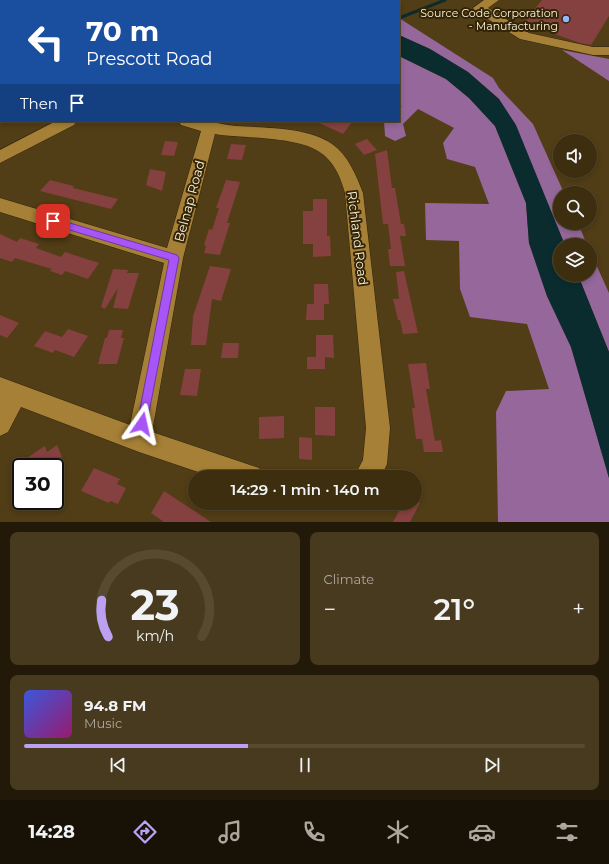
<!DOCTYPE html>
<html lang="en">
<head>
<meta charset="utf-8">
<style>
	:root { --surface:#3d2e10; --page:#483a1e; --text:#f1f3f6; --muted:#ada89f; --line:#564a30; --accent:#bca0f2 }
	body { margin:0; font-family:Montserrat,sans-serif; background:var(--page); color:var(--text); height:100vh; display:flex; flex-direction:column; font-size:15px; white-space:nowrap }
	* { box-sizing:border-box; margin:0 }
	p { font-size:13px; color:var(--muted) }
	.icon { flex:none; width:22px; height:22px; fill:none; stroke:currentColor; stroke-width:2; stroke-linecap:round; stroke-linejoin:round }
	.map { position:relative; height:522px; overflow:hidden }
	.panel { display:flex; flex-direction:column; gap:10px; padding:10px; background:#221909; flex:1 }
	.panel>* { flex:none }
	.banner { position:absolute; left:0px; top:0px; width:400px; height:122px; box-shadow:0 2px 6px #0003,0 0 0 1px var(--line); background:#1a4fa0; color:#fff; overflow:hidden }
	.tools { position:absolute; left:553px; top:134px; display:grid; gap:8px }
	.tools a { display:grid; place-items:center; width:44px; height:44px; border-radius:50%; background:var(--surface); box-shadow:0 2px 6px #0003,0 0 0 1px var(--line); font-size:20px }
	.speed { position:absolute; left:12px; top:458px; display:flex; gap:8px; font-size:20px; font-weight:700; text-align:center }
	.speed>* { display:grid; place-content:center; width:52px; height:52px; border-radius:50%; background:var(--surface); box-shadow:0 2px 6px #0003,0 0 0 1px var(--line); line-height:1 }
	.speed .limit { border:2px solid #111; border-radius:6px; background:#fff; color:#111 }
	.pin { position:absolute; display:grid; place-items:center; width:34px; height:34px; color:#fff; margin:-17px; border-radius:8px; box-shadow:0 2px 6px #0006 }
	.me { position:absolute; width:44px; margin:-22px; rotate:11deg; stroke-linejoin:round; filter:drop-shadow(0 0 3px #0008) }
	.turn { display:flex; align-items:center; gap:14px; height:84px; padding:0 20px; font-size:18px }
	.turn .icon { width:52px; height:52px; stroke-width:2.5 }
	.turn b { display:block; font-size:28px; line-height:34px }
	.then { display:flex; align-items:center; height:38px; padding:0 20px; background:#0003; gap:8px; font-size:15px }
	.big { font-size:30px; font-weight:600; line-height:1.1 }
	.panel .card { flex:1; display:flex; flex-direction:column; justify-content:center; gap:6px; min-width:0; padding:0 14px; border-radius:8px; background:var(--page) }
	.panel .dial { align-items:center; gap:0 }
	.dial svg { height:104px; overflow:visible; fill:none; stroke:var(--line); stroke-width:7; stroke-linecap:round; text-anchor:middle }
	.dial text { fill:var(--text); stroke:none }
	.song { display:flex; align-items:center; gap:12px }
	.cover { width:48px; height:48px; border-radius:6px; background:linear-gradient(135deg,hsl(230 70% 55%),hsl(320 70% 35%)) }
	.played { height:4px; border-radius:2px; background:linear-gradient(90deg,var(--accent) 40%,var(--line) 40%) }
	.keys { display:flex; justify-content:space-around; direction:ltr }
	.heat { display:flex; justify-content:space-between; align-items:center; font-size:22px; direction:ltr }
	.panel .tiles { flex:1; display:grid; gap:10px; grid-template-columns:1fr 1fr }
	.card:last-child { grid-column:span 2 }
	.trip { position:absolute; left:188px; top:470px; width:234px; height:40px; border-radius:20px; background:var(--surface); box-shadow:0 2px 6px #0003,0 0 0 1px var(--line); font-weight:600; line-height:40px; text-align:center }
	.tabs { display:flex; height:64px; justify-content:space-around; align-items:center; background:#181206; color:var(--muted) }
	.tabs .icon { width:28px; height:28px }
	.tabs .active { color:var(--accent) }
	.tabs b { font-size:18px; color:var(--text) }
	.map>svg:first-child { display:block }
	.forest { fill:#95679b }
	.water { fill:#0b2c2f }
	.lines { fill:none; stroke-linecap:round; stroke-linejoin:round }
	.stream { stroke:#0b2c2f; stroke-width:3 }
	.building { fill:#85413f }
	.minor-casing { stroke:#31250e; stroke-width:1 }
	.minor { fill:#a58036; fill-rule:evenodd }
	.route { fill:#a855f7; stroke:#6d37a1 }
	.poi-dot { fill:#92b7fd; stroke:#332405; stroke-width:1.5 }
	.labels { text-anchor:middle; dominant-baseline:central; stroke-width:4; stroke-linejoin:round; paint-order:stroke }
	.far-poi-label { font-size:11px; fill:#fcf1db; stroke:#332405; text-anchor:end }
	.street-label { font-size:13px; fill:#fcf1db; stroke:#332405 }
</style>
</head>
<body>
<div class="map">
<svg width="609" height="522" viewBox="0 0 609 522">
	<rect width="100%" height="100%" fill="#513d16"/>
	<g class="forest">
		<path d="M0 0H272L274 1H1L0 32Z"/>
		<path d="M399 18 493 78 499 88 533 124 564 193H560V223H578L587 245H565L499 99 468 72 430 49 399 35Z"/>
		<path d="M562 50 609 59V81Z"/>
		<path d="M399 56 446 79 469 98 495 126 526 203 529 243 547 296 571 347 609 478V522H498L496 412 506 391 549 389 527 324 470 317 460 289 459 241 426 240 425 203 489 204 475 167 447 159 443 143 454 128 418 109 403 124 406 136 395 141 385 136 384 121H399V108L402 106 399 105Z"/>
		<path d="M590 251 609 293V352L578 275H590Z"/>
	</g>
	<path class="water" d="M399 35 430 49 468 72 499 99 516 125 565 245H560V275H578L609 352V478L571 347 547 296 529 243 526 203 495 126 469 98 446 79 399 56Z"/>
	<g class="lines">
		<path class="stream" d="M399 18 445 0"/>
	</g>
	<g class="building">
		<path d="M542 0H609V16L591 45 580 43 523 23Z"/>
		<path d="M315 121H353L343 134Z"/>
		<path d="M367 139 377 150 364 155 355 144Z"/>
		<path d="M165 141 178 142 174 156 161 155Z"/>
		<path d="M231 144 246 145 242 160 227 159Z"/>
		<path d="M387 150 392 188H395L401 224H404L406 236H400L405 266H390L388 249H391L388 224H383L375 154Z"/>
		<path d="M150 169 166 172 162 191 146 185Z"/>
		<path d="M50 180 74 186 73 188 118 199 111 209 40 191Z"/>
		<path d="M226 180 240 182 227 223H230L220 255 204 253 206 246 204 245 209 229 212 230 219 208H216Z"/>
		<path d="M313 199H327V236H330L331 256 313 257V244H303V211H313Z"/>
		<path d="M0 234 17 242 20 238 39 244 36 248 61 257 65 252 99 263 88 279 65 271 62 275 50 271 52 269 15 258 12 262 0 258Z"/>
		<path d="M210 266 231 269 221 301 212 299 206 345H191L193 316Z"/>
		<path d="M113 269 128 270 127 273H139L128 309 113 308 118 288 105 309 101 307Z"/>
		<path d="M404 271 418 333 403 334 400 320H398L393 299H399L396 272Z"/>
		<path d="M314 284H328L329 304H324V320H306L307 304H314Z"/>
		<path d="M0 315 19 323 7 338 0 335Z"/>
		<path d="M68 329 88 336 74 357 55 350 53 353 34 346 45 331 62 337Z"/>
		<path d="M109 330H123L121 338H124L117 364H98L105 338H107Z"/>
		<path d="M316 335H333L334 358 325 357V369H307V357H316Z"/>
		<path d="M223 343H239L238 358H221Z"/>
		<path d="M426 363 430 389H426L435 441 441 440 443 452H424L422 439H416L412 408H415L408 364Z"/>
		<path d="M185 369H201L197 396 180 395Z"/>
		<path d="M315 407H335V436L315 435Z"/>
		<path d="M284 416V438L259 439V417Z"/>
		<path d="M299 437 312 438V460L299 459Z"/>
		<path d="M57 445 62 457 48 467H13L45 446 47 452Z"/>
		<path d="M94 468 120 479 117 484 126 488 118 504 110 501 109 503 81 491Z"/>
		<path d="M164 491 211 522H164L151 513Z"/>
		<path d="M390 503H420L410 522H393L399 511Z"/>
	</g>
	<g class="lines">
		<defs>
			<g id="minor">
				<path d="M484 0H499L488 8 529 33 593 47H609V55H593L520 39 475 11 473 8Z"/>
				<rect x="0" y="63" width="1" height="8"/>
				<path d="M56 121H77L74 125 0 163V150Z"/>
				<path d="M178 121C186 121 195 120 203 121 214 122 225 125 236 126 265 128 308 127 332 144 348 155 356 175 363 193L390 428 387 464 381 477H354L363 460 366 428 345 193C341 179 336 166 325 156 303 135 245 139 215 134L183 258 152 432 250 465 259 468 262 477H213L139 452 21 407 8 432 0 436V377L130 425 164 263 0 212V198L167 248 201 131 181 125Z"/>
			</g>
		</defs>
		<use href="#minor" class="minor-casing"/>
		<use href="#minor" class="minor"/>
	</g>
	<path class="route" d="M53 218 174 254 177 255 179 258 146 428 142 430 138 428 137 424 169 260 50 224 49 221 50 219Z"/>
	<circle class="poi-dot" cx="566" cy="19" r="4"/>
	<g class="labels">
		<g class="far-poi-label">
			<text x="558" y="13">Source Code Corporation<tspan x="558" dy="13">- Manufacturing</tspan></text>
		</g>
		<g class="street-label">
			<text transform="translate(189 201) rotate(-75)">Belnap Road</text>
			<text transform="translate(358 238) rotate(83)">Richland Road</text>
		</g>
	</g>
</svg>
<div class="tools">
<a><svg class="icon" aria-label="sound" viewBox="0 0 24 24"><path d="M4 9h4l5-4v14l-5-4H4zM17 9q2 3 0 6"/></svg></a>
<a><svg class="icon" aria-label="search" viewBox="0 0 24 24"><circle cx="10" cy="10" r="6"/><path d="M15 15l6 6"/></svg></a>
<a><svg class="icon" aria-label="layers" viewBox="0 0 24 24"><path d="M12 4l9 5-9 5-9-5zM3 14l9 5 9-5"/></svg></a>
</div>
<div class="speed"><div class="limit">30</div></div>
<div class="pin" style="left:53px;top:221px;background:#d93025"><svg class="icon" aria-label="arrive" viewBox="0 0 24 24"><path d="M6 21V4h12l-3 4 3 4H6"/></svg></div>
<svg class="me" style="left:142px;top:424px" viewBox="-20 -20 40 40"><path d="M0-17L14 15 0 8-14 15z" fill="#a855f7" stroke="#fff" stroke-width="4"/></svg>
<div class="trip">14:29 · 1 min · 140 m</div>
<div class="banner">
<div class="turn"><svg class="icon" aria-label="left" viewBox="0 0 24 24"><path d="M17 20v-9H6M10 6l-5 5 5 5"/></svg><div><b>70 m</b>Prescott Road</div></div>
<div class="then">Then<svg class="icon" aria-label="arrive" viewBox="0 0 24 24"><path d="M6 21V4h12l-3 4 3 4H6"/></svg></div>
</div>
</div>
<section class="panel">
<div class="tiles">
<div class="card dial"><svg viewBox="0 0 100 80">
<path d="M14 69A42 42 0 1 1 86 69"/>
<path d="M14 69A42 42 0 0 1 9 41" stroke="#bca0f2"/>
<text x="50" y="56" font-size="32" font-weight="700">23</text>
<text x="50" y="72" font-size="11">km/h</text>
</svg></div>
<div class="card"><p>Climate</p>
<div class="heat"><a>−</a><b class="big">21°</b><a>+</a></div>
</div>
<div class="card">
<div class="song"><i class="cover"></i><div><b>94.8 FM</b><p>Music</p></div></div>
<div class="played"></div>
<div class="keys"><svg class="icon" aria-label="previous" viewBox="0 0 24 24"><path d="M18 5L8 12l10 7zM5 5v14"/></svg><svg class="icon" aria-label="pause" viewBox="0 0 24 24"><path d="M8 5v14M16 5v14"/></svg><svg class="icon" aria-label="next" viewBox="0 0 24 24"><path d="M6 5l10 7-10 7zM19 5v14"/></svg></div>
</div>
</div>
</section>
<nav class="tabs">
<b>14:28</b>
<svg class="icon active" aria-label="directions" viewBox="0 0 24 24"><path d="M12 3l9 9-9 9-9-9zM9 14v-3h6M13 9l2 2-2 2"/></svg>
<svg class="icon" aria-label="music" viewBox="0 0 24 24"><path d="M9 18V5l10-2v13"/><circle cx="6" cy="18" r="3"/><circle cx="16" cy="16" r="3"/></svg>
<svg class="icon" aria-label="phone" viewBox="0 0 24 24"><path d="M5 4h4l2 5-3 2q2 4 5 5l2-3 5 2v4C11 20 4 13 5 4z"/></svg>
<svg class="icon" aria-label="climate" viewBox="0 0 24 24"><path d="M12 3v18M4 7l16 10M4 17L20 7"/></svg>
<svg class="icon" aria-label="car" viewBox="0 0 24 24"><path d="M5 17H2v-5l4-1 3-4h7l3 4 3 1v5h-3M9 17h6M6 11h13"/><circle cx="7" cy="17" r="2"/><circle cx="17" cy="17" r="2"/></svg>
<svg class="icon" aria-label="filters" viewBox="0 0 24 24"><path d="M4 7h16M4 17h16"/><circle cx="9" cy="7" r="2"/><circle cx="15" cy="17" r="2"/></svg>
</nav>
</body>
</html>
